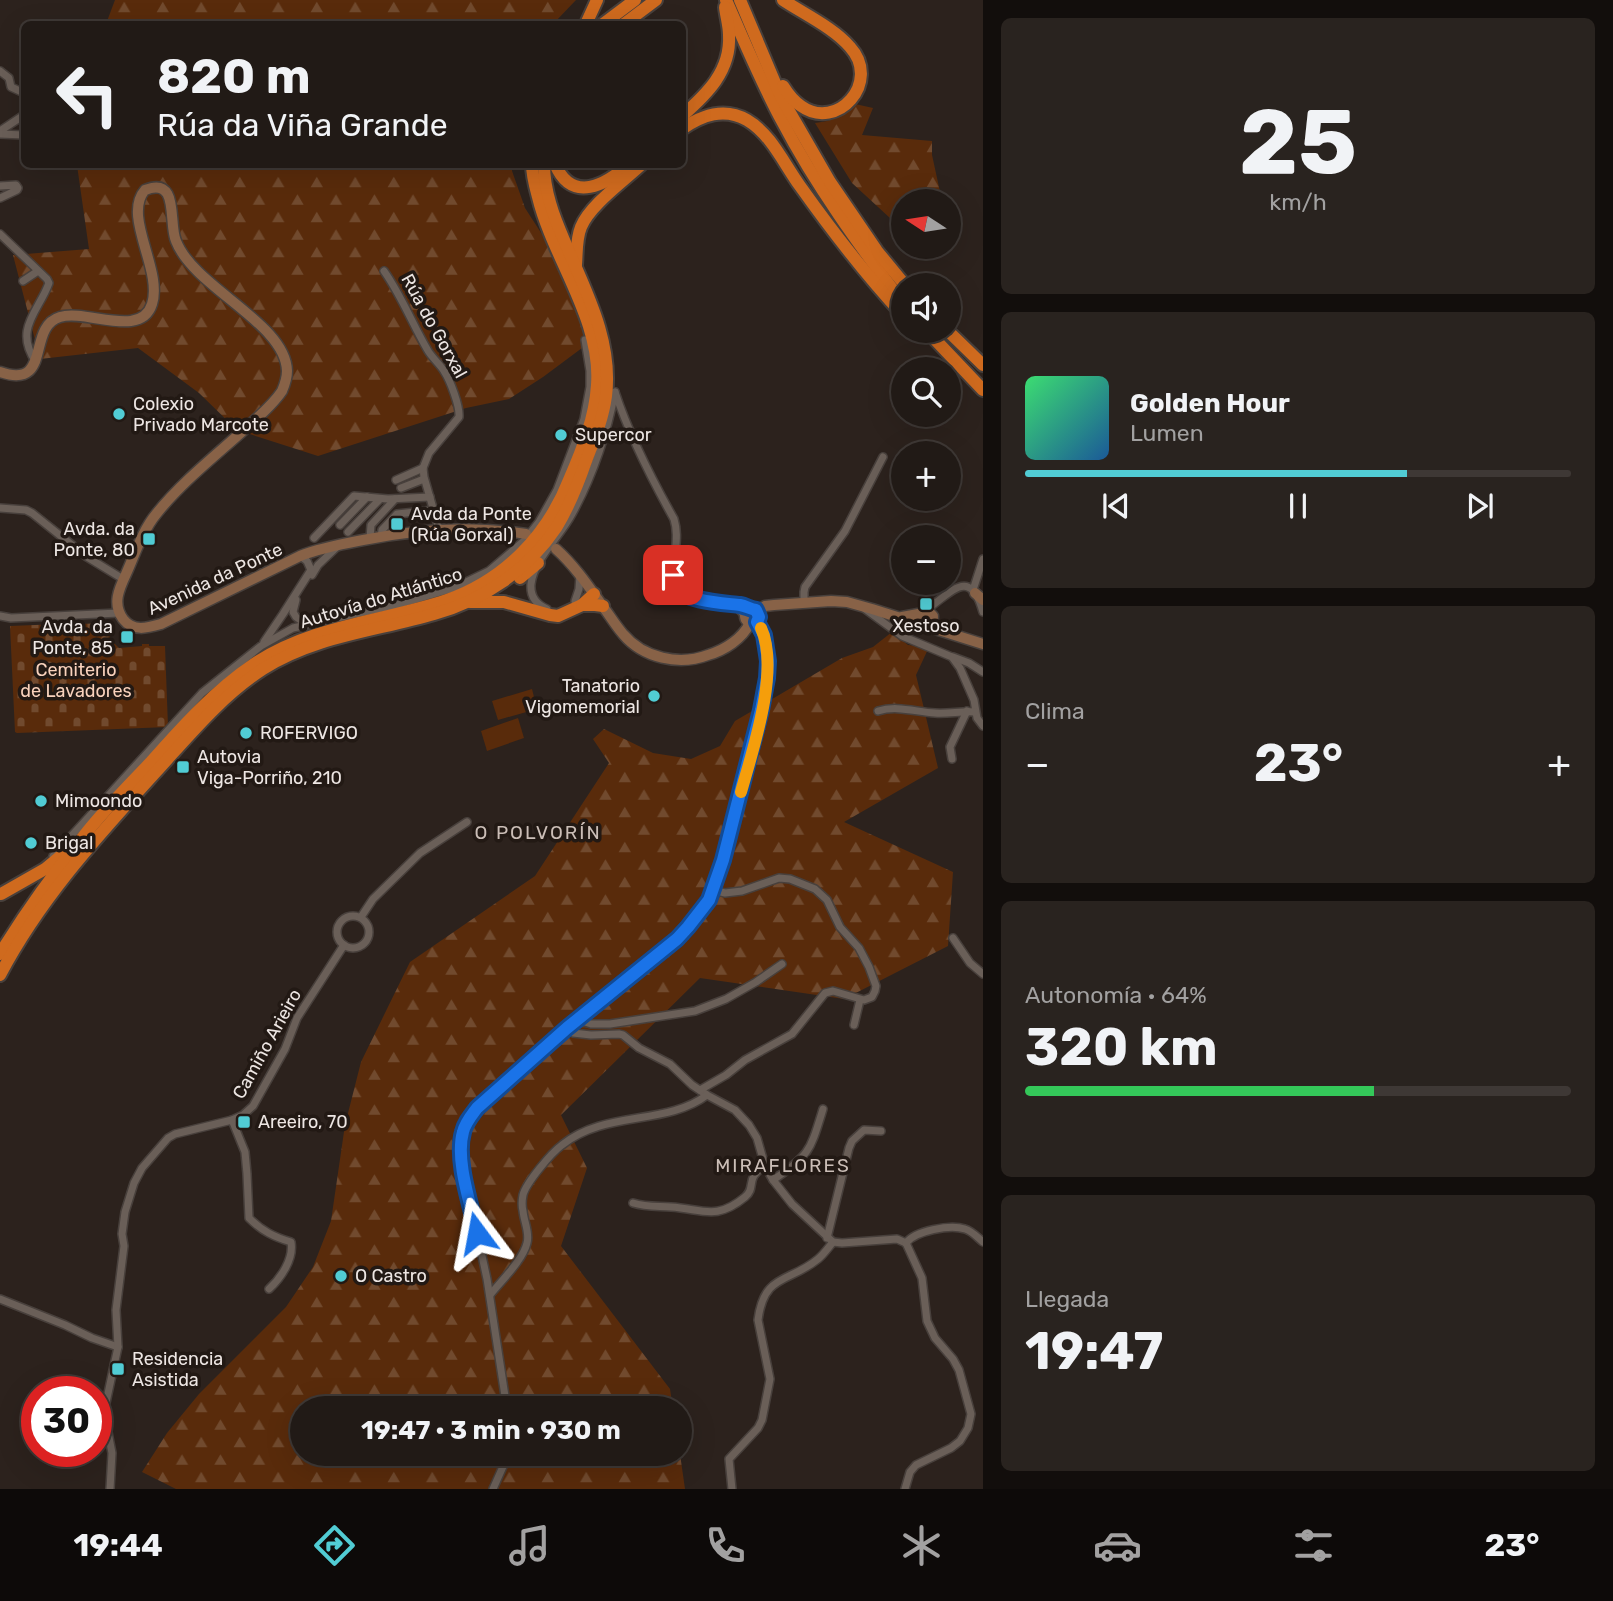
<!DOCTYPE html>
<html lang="es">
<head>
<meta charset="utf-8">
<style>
	:root { --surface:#211a16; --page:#29231f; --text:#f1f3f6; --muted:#a2a1a1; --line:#3e3835; --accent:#51ccd4 }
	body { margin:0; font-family:Rubik,sans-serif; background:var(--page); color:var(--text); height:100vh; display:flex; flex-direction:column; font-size:26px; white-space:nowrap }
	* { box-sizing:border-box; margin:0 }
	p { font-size:23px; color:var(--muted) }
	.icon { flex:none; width:38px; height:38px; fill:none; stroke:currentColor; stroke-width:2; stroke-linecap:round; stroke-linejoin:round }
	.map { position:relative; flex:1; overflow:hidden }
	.side { display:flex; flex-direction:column; gap:18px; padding:18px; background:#120e0c; width:630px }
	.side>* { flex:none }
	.guide { position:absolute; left:21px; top:21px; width:665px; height:147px; border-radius:10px; box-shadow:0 7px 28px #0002,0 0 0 2px var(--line); background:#211a16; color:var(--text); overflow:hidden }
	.needle { width:46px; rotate:282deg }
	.controls { position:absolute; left:891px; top:189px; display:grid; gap:14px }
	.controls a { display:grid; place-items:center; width:70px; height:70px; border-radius:50%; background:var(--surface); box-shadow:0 7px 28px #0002,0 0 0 2px var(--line); font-size:35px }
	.speed { position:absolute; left:21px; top:1376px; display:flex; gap:14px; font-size:35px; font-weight:700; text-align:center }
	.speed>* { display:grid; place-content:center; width:91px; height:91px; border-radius:50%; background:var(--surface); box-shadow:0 7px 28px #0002,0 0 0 2px var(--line); line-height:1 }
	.speed .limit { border:10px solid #d22; background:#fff; color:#111 }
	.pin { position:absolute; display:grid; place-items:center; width:60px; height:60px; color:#fff; margin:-30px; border-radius:14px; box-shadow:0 4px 10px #0006 }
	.me { position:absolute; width:77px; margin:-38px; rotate:347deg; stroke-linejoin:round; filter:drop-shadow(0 0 5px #0008) }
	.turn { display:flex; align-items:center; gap:24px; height:147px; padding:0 21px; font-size:32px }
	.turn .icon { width:91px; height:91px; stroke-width:2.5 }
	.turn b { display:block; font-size:49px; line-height:60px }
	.big { font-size:52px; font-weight:700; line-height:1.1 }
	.side .card { flex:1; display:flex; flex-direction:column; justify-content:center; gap:10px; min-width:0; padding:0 24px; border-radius:10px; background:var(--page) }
	.side .dial { align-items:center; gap:0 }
	.dial b { font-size:91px; line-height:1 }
	.song { display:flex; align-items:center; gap:21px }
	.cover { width:84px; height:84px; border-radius:10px; background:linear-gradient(135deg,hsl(140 70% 55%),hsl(210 70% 35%)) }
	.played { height:7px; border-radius:4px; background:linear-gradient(90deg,var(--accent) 70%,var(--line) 70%) }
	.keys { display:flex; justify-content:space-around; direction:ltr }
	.heat { display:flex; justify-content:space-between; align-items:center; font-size:38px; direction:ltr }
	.charge { height:10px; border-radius:5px; background:linear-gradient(90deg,#34c759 64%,var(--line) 0) }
	.trip { position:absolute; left:290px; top:1396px; width:402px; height:70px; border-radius:35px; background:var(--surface); box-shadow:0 7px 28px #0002,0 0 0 2px var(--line); font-weight:700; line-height:70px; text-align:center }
	.tabs { display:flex; height:112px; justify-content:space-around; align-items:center; background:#0d0a09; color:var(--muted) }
	.tabs .icon { width:49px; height:49px }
	.tabs .selected { color:var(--accent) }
	.tabs b { font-size:32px; color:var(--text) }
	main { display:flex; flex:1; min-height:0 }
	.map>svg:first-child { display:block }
	.forest { fill:url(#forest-firs) }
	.cemetery { fill:url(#cemetery-stones) }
	.park { fill:#592b0b }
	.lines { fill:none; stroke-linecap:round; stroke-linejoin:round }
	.street-casing { stroke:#48403c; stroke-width:10 }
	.secondary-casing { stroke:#48403c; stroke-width:13 }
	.highway-casing { stroke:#48403c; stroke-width:16 }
	.street { stroke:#6a5f58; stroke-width:7 }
	.secondary { stroke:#886247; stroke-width:10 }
	.highway { stroke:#cf6a1e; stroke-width:12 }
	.route-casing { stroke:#114b97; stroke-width:18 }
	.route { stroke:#1a73e8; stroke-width:12 }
	.slow { stroke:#f59e0b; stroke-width:12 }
	.poi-dot { fill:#51ccd4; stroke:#221914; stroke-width:2.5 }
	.labels { text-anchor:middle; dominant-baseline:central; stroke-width:7; stroke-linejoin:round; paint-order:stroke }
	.street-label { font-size:18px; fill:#ede6e3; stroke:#221914 }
	.poi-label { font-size:18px; fill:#ede6e3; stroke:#221914; text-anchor:start }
	.park-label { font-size:18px; fill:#f9d2bc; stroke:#221914 }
	.neighbourhood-label { font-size:19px; letter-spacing:2px; fill:#cbbeb7; stroke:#221914 }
</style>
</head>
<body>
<main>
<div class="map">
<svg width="983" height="1489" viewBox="0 0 983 1489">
	<defs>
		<pattern id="forest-firs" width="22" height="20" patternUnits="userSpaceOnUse" patternTransform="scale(1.75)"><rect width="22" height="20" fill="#592b0b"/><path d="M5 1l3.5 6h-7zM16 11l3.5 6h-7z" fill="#714a2e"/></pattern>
		<pattern id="cemetery-stones" width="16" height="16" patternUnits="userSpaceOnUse" patternTransform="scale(1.75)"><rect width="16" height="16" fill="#592b0b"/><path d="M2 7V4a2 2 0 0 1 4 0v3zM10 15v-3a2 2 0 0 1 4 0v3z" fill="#714a2e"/></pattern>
	</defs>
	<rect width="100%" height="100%" fill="#2c221d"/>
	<g class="forest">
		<path d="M115 0H576L553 24H106Z"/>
		<path d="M855 104 873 108 862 135 932 141V155L942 201H903V230L852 183 815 123C834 121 841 116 855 104Z"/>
		<path d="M77 165H512V171L525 208 558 259 584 325 582 348 543 377 509 399 466 408 318 456 237 430 199 393 138 348 40 359 13 255 89 249Z"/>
		<path d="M892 632 908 645 929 647 916 675 938 768 844 822 953 872 948 946 844 999 700 978 561 1115 587 1168 561 1246 670 1389 673 1409H303V1454H680L685 1489H176L142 1472 167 1433 199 1394 286 1307 313 1267 331 1221 345 1125 361 1062 410 962 535 876 609 763 593 739 604 729 653 753 691 759 720 746 735 721 842 658 873 647Z"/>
	</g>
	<path class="cemetery" d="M106 623 109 625 110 639 119 648 142 646V644H149V646H165L168 727 17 733 15 732 10 626 60 624 65 630H75L79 624Z"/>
	<g class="park">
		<path d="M532 689 537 709 498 720 492 701Z"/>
		<path d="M518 718 524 738 487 751 481 731Z"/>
	</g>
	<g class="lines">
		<defs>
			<g id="street">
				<path d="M0 71 9 78 11 87 24 93"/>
				<path d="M0 131 24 115"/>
				<path d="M0 134 24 135"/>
				<path d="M0 186 16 185 18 188 17 190 0 198"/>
				<path d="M0 234 47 279 49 283C39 311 13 329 36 362"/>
				<path d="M384 271C401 295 412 323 427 349 431 357 439 363 444 371 450 380 460 406 459 417L429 453 423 468 424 477 439 529"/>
				<path d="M23 281 38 271"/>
				<path d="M615 392C630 437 651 478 674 519 678 532 676 543 675 556 674 563 672 571 674 578 679 604 725 602 745 606L750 610"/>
				<path d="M396 480 423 468"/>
				<path d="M401 488 424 479"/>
				<path d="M0 508 26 510 32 513 87 557 123 579"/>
				<path d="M340 525 367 497"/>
				<path d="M348 532 380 499"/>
				<path d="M381 537 382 530 397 514 434 510"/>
				<path d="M314 538 354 496 388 499 430 497"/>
				<path d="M370 538 371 525 395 499"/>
				<path d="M312 575 318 565 339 545"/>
				<path d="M973 590 983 559"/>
				<path d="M296 600 293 612 296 617 306 624"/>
				<path d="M575 601 579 589 580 575"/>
				<path d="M804 603V592L805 587 845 531 883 457"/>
				<path d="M735 605 745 616"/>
				<path d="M547 609C535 604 530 596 531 584 534 559 560 537 572 514 592 477 607 433 615 392"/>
				<path d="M865 609 902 636 952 657 960 668 974 700 977 718 983 726"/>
				<path d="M922 612C947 599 969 561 983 612"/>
				<path d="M0 616 11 618 119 613"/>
				<path d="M264 642 283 614 311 570 307 561 300 556"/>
				<path d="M953 657 969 663 983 672"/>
				<path d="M878 711C897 705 916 712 935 713 948 714 962 711 975 712"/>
				<path d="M952 759 950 747 967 711"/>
				<path d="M53 856 202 693 261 646 293 628 400 604 454 588 489 571 524 541 539 522 557 490 584 419 590 387V371L585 340"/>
				<circle cx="353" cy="932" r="16"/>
				<path d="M361 917 373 899 420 853 467 822"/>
				<path d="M953 938 970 963 983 974"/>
				<path d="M580 1017 585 1022 591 1024H610L695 1011 726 999 756 982 782 964"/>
				<path d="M854 1025 860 1000"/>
				<path d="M567 1028 573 1033 591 1035 619 1034 623 1035 639 1048 670 1064 692 1085 707 1095 735 1110 749 1125 757 1138 765 1166 773 1180 792 1204 833 1242 842 1243 897 1239 906 1243"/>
				<path d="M700 1090 726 1075 745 1060 792 1034 825 993 833 991 864 1000 872 997 875 991 876 986 869 967 859 948 840 927 827 900 815 889 790 879 779 878 742 891 725 893 713 890"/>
				<path d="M232 1120 245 1152 247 1174 249 1218C262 1231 274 1237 291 1242 294 1259 281 1278 269 1289"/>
				<path d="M773 1180C810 1155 810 1151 823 1109"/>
				<path d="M633 1203C646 1207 658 1206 671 1207 703 1209 716 1221 745 1197 757 1187 744 1178 765 1166"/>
				<path d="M827 1238 849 1148 852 1141 864 1130 881 1131"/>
				<path d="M906 1243C915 1231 950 1224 965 1229 972 1231 977 1237 983 1242"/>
				<path d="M490 1295C501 1281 523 1260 527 1243 530 1233 524 1222 523 1211 522 1207 522 1200 523 1195 526 1183 551 1153 562 1145 605 1110 666 1126 707 1095"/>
				<path d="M0 1299 65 1325 92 1338 118 1347"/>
				<path d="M507 1409 487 1279 462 1163C459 1139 463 1128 477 1108L567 1028 665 949 688 927 709 900 723 860 761 710 767 678 768 661 762 631 757 622"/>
				<path d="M110 1489 112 1453 104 1412 118 1347 116 1310 124 1246 122 1234 125 1212 134 1183 142 1168 168 1138 175 1134 232 1120 243 1115 253 1106 285 1049 297 1018 344 945"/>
				<path d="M493 1489 505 1462 506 1454"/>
				<path d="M732 1489 729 1459 758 1428 762 1420 770 1379 758 1320C764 1273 789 1283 818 1259 824 1254 828 1248 833 1242"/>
				<path d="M905 1489 910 1472 916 1465 951 1448 960 1441 968 1428 971 1414 959 1370 953 1359 935 1338 927 1321 922 1278 906 1243"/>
			</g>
			<g id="secondary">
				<path d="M0 372C53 390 26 327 60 317 87 309 141 339 152 304 163 270 122 216 145 190 180 176 168 223 176 241 194 288 286 323 287 371 287 378 285 384 282 391 272 406 258 417 245 429 215 456 182 482 157 513 142 531 135 554 126 574 119 589 112 604 123 619 133 632 147 628 161 624L300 556C320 548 342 544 363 540 417 529 471 525 526 534"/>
				<path d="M556 549C575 566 589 587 604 608 610 616 616 626 623 634 643 658 679 666 708 655 725 650 742 639 750 623"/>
				<path d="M975 593 983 600"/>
				<circle cx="752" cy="616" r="7"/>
				<path d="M758 612 765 606 774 605 831 601 847 602 872 609 983 644"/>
				<path d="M902 617 929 612 933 616 932 628"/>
			</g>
			<g id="highway">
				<path d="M726 0C744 41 761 82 782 121 816 186 859 245 903 303"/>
				<path d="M740 0 781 97 830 182 877 251 905 285"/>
				<path d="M586 24 597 0"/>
				<path d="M603 24 635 0"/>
				<path d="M624 24 656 0"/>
				<path d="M783 86C788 94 793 101 801 106 837 132 882 82 850 47 834 28 804 14 783 0"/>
				<path d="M682 116C707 94 731 71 729 35 729 26 726 16 725 7"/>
				<path d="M682 129C702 115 724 107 747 120 771 134 784 164 800 186 832 231 866 275 903 315"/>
				<path d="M555 164C572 204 606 185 629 164"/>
				<path d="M576 265C577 252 576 239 581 227 590 205 624 181 642 164"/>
				<path d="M927 331 983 390"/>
				<path d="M948 331 983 365"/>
				<path d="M520 578 538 563"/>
				<path d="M470 602H504L550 615 558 616 582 605 594 594"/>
				<path d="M582 605H595L603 606"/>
				<path d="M1 894 45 869 63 854"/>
				<path d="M0 954C25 913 53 874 83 837 103 811 127 787 150 763 181 728 214 691 254 664 312 625 382 622 447 600 504 580 547 536 569 480 582 450 595 418 597 385 602 320 553 259 538 197 535 186 532 176 532 164"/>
				<path d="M0 975C40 899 96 838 154 774 188 737 220 697 263 669 315 636 376 631 434 614 482 601 528 570 556 528 569 507 578 484 586 461 594 440 603 419 606 396 613 340 585 290 564 240 554 217 544 191 544 164"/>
			</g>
		</defs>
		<use href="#street" class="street-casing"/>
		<use href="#secondary" class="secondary-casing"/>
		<use href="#highway" class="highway-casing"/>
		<use href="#street" class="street"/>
		<use href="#secondary" class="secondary"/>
		<use href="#highway" class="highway"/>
	</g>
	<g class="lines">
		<defs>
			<path id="route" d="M477 1233C471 1205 455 1160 463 1132 465 1123 471 1116 477 1108L567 1028 677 939 688 927 709 900 723 860 761 710 767 678 768 661 764 635 757 622 759 617 756 610C750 609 746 606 740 605 724 603 685 602 676 586 674 582 674 578 673 575"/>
		</defs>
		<use href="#route" class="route-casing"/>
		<use href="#route" class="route"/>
		<path class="slow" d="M741 792C753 749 780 670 761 628"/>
	</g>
	<g class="poi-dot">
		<circle cx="119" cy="414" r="7"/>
		<circle cx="561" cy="435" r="7"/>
		<rect x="390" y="517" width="14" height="14" rx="3.5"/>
		<rect x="142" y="532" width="14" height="14" rx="3.5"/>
		<rect x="919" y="597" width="14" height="14" rx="3.5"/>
		<rect x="120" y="630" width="14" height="14" rx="3.5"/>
		<circle cx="654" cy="696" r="7"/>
		<circle cx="246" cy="733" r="7"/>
		<rect x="176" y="760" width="14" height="14" rx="3.5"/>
		<circle cx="41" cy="801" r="7"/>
		<circle cx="31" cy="843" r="7"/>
		<rect x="237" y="1115" width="14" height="14" rx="3.5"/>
		<circle cx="341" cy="1276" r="7"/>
		<rect x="111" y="1362" width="14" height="14" rx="3.5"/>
	</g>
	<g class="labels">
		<g class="street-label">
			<text transform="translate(434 326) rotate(61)">Rúa do Gorxal</text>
			<text transform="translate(215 579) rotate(-25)">Avenida da Ponte</text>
			<text transform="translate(381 598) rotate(-17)">Autovía do Atlántico</text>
			<text transform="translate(267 1044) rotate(-61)">Camiño Arieiro</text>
		</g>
		<g class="poi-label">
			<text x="133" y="404">Colexio<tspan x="133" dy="21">Privado Marcote</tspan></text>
			<text x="575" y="435">Supercor</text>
			<text x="411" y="514">Avda da Ponte<tspan x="411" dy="21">(Rúa Gorxal)</tspan></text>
			<text x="135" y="529" text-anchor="end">Avda. da<tspan x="135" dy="21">Ponte, 80</tspan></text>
			<text x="926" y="626" text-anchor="middle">Xestoso</text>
			<text x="113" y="627" text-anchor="end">Avda. da<tspan x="113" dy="21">Ponte, 85</tspan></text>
			<text x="640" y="686" text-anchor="end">Tanatorio<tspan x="640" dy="21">Vigomemorial</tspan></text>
			<text x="260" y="733">ROFERVIGO</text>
			<text x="197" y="757">Autovia<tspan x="197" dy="21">Viga-Porriño, 210</tspan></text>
			<text x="55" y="801">Mimoondo</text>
			<text x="45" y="843">Brigal</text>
			<text x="258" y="1122">Areeiro, 70</text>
			<text x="355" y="1276">O Castro</text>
			<text x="132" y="1359">Residencia<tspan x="132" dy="21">Asistida</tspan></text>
		</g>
		<g class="park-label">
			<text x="76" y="670">Cemiterio<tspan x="76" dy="21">de Lavadores</tspan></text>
		</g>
		<g class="neighbourhood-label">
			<text x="538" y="832">O POLVORÍN</text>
			<text x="783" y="1165">MIRAFLORES</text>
		</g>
	</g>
</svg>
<div class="controls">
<a><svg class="needle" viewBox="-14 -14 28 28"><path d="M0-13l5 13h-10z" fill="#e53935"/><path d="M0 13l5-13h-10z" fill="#a2a1a1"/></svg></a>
<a><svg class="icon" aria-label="sound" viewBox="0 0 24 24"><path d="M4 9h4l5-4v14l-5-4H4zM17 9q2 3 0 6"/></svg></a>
<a><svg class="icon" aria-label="search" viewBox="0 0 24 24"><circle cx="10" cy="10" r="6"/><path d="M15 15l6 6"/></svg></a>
<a>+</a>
<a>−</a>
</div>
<div class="speed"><div class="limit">30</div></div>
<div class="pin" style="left:673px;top:575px;background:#d93025"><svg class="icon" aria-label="arrive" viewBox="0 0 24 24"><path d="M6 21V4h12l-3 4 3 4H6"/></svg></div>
<svg class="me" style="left:477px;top:1233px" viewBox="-20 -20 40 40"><path d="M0-17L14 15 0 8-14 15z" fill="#1a73e8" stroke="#fff" stroke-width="4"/></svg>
<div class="trip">19:47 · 3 min · 930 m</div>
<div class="guide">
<div class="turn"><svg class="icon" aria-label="left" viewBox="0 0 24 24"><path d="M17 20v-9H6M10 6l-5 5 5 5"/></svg><div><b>820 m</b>Rúa da Viña Grande</div></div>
</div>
</div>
<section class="side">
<div class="card dial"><b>25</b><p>km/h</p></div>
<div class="card">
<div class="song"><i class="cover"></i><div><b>Golden Hour</b><p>Lumen</p></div></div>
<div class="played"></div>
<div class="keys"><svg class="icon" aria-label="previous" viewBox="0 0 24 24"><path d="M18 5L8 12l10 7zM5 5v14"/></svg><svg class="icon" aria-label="pause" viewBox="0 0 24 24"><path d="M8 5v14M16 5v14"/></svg><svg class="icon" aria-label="next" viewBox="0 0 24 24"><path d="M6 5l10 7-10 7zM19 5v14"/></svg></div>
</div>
<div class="card"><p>Clima</p>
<div class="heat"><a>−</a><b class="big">23°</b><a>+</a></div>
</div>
<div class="card"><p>Autonomía · 64%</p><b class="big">320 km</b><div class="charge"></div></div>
<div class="card"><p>Llegada</p><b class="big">19:47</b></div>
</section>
</main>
<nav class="tabs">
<b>19:44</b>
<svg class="icon selected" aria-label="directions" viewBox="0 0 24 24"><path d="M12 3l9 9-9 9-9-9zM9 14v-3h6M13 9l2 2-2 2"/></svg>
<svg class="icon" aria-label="music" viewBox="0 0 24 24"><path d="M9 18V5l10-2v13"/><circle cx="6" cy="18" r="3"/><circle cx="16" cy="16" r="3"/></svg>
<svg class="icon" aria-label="phone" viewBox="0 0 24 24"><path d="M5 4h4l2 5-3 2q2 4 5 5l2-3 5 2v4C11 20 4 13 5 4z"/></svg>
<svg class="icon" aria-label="climate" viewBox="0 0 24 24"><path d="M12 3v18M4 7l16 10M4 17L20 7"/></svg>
<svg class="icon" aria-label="car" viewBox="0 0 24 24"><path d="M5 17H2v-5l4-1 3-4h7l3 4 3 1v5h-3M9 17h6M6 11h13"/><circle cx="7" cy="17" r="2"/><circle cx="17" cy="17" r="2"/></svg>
<svg class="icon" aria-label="filters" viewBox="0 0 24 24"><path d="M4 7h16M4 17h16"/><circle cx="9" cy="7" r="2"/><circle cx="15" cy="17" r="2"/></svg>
<b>23°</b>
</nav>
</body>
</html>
